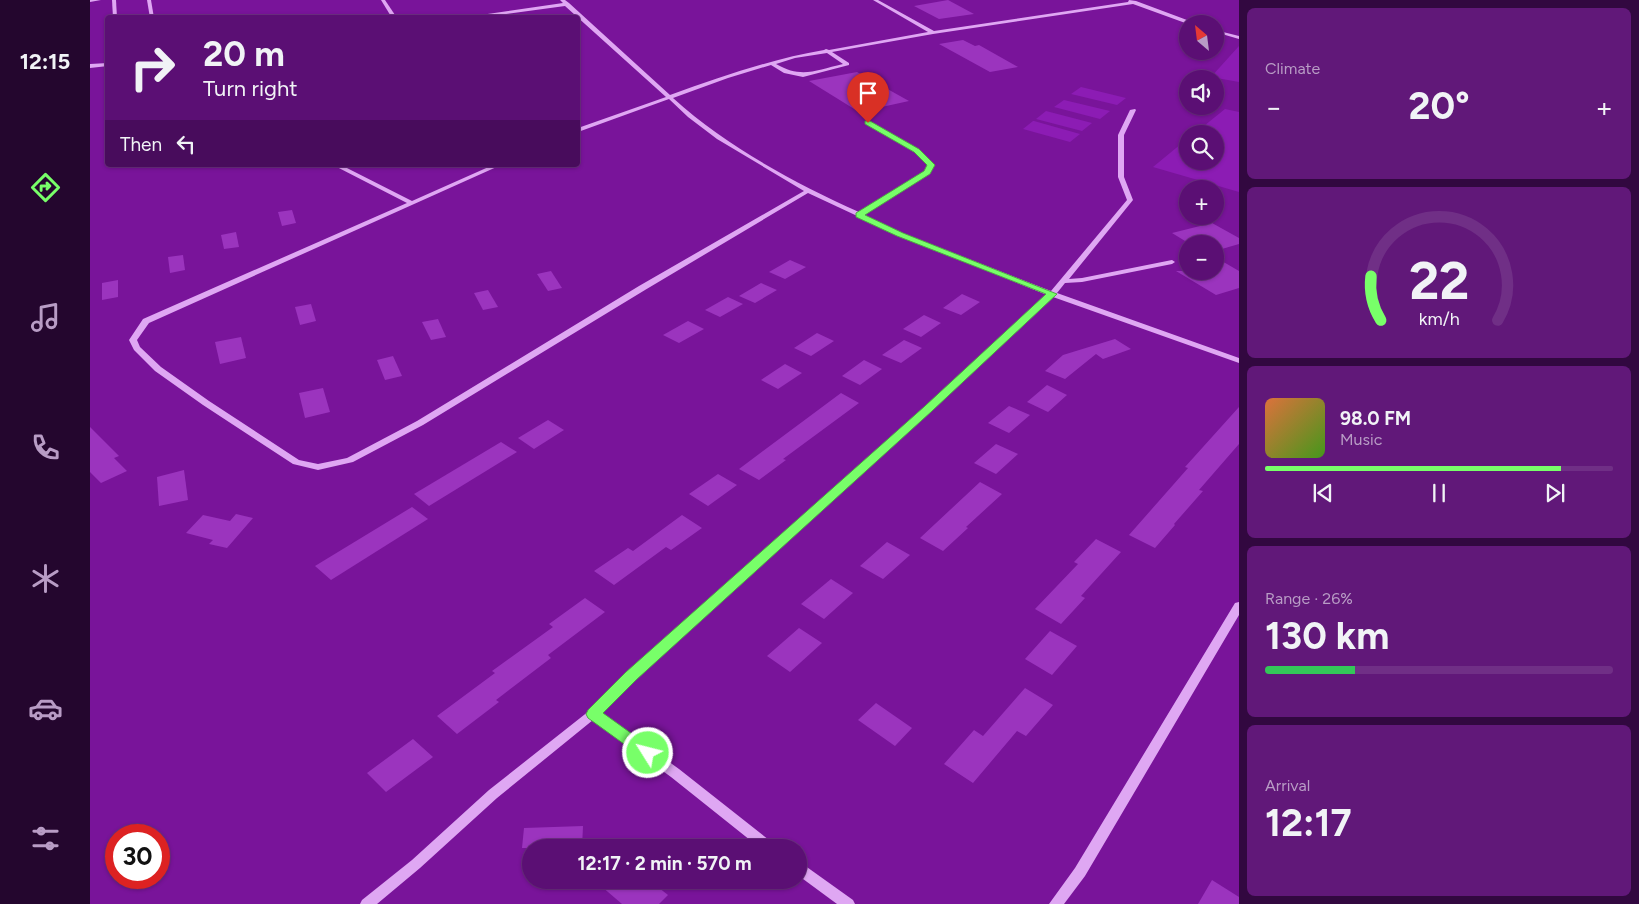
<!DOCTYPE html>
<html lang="en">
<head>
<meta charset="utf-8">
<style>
	:root { --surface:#5b0f74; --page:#611879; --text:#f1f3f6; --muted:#b89cc5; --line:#702f86; --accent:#78ff69 }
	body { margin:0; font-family:Figtree,sans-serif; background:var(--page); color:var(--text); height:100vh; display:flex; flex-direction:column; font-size:19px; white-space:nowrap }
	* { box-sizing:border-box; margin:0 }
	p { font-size:16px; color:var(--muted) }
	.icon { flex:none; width:28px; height:28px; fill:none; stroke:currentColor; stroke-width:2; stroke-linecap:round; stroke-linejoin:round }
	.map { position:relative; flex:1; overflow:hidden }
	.sheet { display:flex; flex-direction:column; gap:8px; padding:8px; background:#320840; width:400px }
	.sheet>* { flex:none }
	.banner { position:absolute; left:15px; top:15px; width:475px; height:152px; border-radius:5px; box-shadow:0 1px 4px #0004,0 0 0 1px var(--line); background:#5b0f74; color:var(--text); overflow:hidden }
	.needle { width:32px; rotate:332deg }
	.controls { position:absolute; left:1089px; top:15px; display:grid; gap:10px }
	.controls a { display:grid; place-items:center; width:45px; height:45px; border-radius:50%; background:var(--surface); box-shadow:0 1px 4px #0004,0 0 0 1px var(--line); font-size:25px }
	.speed { position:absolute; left:15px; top:824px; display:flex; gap:10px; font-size:25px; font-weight:700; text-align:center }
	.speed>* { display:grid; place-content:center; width:65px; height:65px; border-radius:50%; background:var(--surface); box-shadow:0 1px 4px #0004,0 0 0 1px var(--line); line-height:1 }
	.speed .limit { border:8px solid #d22; background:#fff; color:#111 }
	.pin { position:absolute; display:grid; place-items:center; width:42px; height:42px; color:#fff; margin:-51px -21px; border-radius:50% 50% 50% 0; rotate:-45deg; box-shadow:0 0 5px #0007 }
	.pin .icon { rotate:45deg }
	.me { position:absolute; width:55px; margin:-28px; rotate:306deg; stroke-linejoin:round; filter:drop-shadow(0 0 4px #0008) }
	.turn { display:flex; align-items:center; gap:18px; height:105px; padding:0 15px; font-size:22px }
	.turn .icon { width:65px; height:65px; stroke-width:2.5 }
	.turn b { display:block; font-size:35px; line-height:42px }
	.then { display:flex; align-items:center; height:48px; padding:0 15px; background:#0003; gap:10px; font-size:19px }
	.big { font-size:38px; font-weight:700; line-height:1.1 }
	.sheet .tile { flex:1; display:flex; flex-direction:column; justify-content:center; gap:8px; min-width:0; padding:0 18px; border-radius:8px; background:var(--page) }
	.sheet .dial { align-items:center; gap:0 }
	.dial svg { height:130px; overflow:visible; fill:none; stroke:var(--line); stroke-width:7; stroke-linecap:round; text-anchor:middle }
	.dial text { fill:var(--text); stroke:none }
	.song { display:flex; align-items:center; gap:15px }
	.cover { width:60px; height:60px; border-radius:8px; background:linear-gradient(135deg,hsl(20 70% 55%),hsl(100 70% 35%)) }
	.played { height:5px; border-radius:2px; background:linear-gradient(90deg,var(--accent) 85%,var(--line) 85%) }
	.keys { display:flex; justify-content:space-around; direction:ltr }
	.heat { display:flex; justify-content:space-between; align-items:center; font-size:28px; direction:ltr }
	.charge { height:8px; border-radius:4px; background:linear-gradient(90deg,#34c759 26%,var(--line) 0) }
	.trip { position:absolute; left:432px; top:839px; width:285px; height:50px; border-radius:25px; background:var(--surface); box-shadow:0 1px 4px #0004,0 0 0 1px var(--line); font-weight:700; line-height:50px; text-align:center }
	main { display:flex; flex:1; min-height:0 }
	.tab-bar { display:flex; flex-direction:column; width:90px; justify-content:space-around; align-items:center; background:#24062e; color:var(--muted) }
	.tab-bar .icon { width:35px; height:35px }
	.tab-bar .active { color:var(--accent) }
	.tab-bar b { font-size:22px; color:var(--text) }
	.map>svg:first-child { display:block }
	.green { fill:#8c1cb4 }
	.building { fill:#9b34be }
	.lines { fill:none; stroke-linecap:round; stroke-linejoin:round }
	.minor { fill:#dfa7f3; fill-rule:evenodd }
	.route { fill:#78ff69; stroke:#4ea644 }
</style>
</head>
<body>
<main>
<nav class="tab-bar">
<b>12:15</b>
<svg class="icon active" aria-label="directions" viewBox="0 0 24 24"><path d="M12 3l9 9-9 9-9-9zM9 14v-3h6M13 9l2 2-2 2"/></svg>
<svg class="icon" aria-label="music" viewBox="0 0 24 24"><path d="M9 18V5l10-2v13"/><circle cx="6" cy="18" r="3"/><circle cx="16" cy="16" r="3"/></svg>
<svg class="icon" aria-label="phone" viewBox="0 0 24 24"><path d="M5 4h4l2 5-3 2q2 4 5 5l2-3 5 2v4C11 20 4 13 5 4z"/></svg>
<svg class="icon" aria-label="climate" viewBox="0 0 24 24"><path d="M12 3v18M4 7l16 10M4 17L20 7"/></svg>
<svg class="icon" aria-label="car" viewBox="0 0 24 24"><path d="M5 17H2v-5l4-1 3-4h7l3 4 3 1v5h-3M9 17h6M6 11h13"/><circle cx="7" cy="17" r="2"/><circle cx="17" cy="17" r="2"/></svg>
<svg class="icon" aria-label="filters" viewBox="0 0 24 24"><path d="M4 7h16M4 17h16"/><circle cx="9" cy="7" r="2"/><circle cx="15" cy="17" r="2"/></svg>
</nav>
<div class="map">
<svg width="1149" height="904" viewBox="0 0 1149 904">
	<rect width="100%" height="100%" fill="#79149a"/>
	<g class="green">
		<path d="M1149 46V82L1121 77Z"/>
		<path d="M991 87 1036 98 1027 105 981 94Z"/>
		<path d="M974 100 1020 111 1010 119 964 107Z"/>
		<path d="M1135 109 1149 112V192L1063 167 1097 139 1098 161H1125V134H1104Z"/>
		<path d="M956 111 1002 123 992 131 946 119Z"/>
		<path d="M943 121H944L990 134 980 142 933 129Z"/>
	</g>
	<g class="building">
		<path d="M858 0 884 14 849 19 824 6Z"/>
		<path d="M873 40 885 46 889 45 928 67 900 72 849 44Z"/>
		<path d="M767 72 819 101 769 112 719 81Z"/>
		<path d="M202 210 206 223 192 226 188 212Z"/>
		<path d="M1122 223 1149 238V244L1125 251V244H1100L1082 233Z"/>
		<path d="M146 232 149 247 134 249 131 235Z"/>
		<path d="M93 255 95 270 80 273 78 257Z"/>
		<path d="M1125 257 1149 271V288L1126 295 1086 271H1125Z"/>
		<path d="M700 260 716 267 695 279 679 272Z"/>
		<path d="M461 271 472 288 458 291 447 274Z"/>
		<path d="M28 280V297L12 300V283Z"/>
		<path d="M671 283 687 290 665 303 649 296Z"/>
		<path d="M398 290 408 307 393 310 384 293Z"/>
		<path d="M872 294 890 302 871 315 853 308Z"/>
		<path d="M638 297 653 304 630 317 615 310Z"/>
		<path d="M221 304 226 321 210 325 205 307Z"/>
		<path d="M834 315 851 323 831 337 813 329Z"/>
		<path d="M348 319 356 337 341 340 332 322Z"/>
		<path d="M598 321 614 329 589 343 573 335Z"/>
		<path d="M727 333 744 341 721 356 704 348Z"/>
		<path d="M151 337 156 358 130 364 125 342Z"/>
		<path d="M1025 339 1041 349 1013 359 1006 354 975 379 955 371 973 355Z"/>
		<path d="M814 340 832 348 811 363 792 355Z"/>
		<path d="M303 356 312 376 295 380 287 360Z"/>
		<path d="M774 360 792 369 770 385 752 376Z"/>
		<path d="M695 364 712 373 688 389 671 380Z"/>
		<path d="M957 385 977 395 958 412 937 402Z"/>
		<path d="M233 388 240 412 215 418 209 393Z"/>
		<path d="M751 393 769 403 693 459 696 460 669 480 649 469Z"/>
		<path d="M919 406 940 415 919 433 898 423Z"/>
		<path d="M1149 407V444L1109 490 1113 491 1084 524 1085 525 1065 548 1039 535 1098 468 1095 467Z"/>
		<path d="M458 420 474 430 444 449 428 438Z"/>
		<path d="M0 427 29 456 24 458 37 471 11 483 0 472Z"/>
		<path d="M411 442 427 452 339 506 324 494Z"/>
		<path d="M906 444 928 454 906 474 884 463Z"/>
		<path d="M94 470 98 500 69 506 67 477Z"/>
		<path d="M628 474 647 485 618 506 599 494Z"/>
		<path d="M890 482 912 494 876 527 878 528 853 551 830 538Z"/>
		<path d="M322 507 338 519 241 580 225 566Z"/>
		<path d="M146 514 163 518 137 548 119 544 123 540 96 533 113 515 140 521Z"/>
		<path d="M592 515 612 528 581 550 576 547 524 585 504 571 538 548 543 551Z"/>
		<path d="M1006 539 1031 552 991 596 995 598 971 624 945 609 988 564 984 562Z"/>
		<path d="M797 542 820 555 793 579 770 566Z"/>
		<path d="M741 579 763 593 734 619 711 604Z"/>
		<path d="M495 598 515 612 458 655 461 658 406 700 409 702 367 734 347 716 405 673 402 671 463 627 459 624Z"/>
		<path d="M709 628 732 643 700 672 677 656Z"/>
		<path d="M960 631 987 646 962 675 935 659Z"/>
		<path d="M935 688 963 705 936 736 927 731 883 783 854 764 884 730 893 736Z"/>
		<path d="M786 703 822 728 805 746 768 720Z"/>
		<path d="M323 739 343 757 296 792 277 773Z"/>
		<path d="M493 826 492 848H432L434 828Z"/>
		<path d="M504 880H559L578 895 569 904H532Z"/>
		<path d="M1122 880 1149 897V904H1108Z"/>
	</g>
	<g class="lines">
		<g class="minor">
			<path d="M0 0H11L0 2Z"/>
			<path d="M22 0H26L27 18H23Z"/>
			<path d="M57 0H61L64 18H60Z"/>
			<path d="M291 0H295L307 18H302Z"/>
			<path d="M470 0H475L479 3 580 95C631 77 681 59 734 50L736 49 739 50 838 32 783 0H788L844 31 1038 2 1039 0 1046 1 1105 23 1098 24 1043 4 843 34 742 52 759 63V65L713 77 694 73 681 65 638 78 583 98C637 147 703 182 769 212L835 171 838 165 824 152 775 123 780 122 828 150 844 165 839 173 774 215 812 233 961 291 1037 200 1028 177V135L1040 110 1045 109 1046 110 1034 135V177L1043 200 979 279 992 278 1082 260 1085 262 1082 264 992 282 975 283 967 293 1149 358V363L963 297 841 411 545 679 511 713 589 769 684 844 686 848H670L581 777 503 720 407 798 330 868 287 904H270L272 900 322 860 399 790 499 711 537 673 835 407 957 295 808 235 718 193 555 290 333 425 263 462 228 470 203 464 113 405 65 371 44 350 39 340 53 319 317 203 243 165H251L322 201 403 165H411L59 323 47 340 50 347 71 367 119 401 209 460 228 464 257 458 327 421 549 286 714 191 627 139 598 117 579 99 488 132V128L576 97 475 6 386 18H370L473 3ZM737 53 753 64C726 70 712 79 686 64L705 58Z"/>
			<path d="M1125 30 1149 36V39L1125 32Z"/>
			<path d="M18 63V66L0 68V64Z"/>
			<path d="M1149 602V615L995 876 974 904H959L985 868 1145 603Z"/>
			<path d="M709 863 714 865 763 900 765 904H747L709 876Z"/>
		</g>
	</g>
	<path class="route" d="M775 121H780L829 149 845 165 840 174 775 215 813 233 967 294 842 411 546 680 513 713 563 749 565 753 563 757 558 759 552 757 498 718 496 714 498 710 536 672 835 406 956 294 807 236 766 217V213L834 171 837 165 824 152 775 124Z"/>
</svg>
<div class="controls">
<a><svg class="needle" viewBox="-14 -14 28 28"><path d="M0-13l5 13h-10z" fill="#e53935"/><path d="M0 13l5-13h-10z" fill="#b89cc5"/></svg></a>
<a><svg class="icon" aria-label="sound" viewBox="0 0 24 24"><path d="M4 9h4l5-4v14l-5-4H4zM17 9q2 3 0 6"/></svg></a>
<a><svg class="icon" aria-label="search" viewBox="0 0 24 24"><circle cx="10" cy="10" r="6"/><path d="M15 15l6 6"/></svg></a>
<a>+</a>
<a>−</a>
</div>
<div class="speed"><div class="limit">30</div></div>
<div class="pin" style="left:778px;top:123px;background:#d93025"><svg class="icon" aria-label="arrive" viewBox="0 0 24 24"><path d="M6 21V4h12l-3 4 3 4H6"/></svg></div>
<svg class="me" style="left:558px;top:753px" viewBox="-20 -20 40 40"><circle r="17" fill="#78ff69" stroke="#fff" stroke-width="3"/><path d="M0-11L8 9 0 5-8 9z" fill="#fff"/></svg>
<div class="trip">12:17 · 2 min · 570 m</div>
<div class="banner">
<div class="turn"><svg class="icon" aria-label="right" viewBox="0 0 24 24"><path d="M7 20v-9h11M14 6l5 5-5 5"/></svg><div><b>20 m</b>Turn right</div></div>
<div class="then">Then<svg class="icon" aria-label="left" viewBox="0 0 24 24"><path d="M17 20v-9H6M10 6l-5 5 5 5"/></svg></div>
</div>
</div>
<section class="sheet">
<div class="tile"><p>Climate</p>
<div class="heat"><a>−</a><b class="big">20°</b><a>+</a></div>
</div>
<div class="tile dial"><svg viewBox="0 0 100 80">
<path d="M14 69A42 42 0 1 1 86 69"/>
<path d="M14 69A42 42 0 0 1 8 42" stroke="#78ff69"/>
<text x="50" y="56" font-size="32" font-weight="700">22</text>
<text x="50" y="72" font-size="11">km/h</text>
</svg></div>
<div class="tile">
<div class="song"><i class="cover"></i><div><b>98.0 FM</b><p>Music</p></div></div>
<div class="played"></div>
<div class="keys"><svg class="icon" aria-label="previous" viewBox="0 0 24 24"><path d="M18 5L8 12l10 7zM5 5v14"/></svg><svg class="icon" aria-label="pause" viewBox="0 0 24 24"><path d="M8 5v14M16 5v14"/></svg><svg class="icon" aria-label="next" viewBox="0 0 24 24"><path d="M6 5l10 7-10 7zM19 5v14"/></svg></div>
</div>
<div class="tile"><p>Range · 26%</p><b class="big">130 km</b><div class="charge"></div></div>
<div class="tile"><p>Arrival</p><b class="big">12:17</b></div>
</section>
</main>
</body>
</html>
